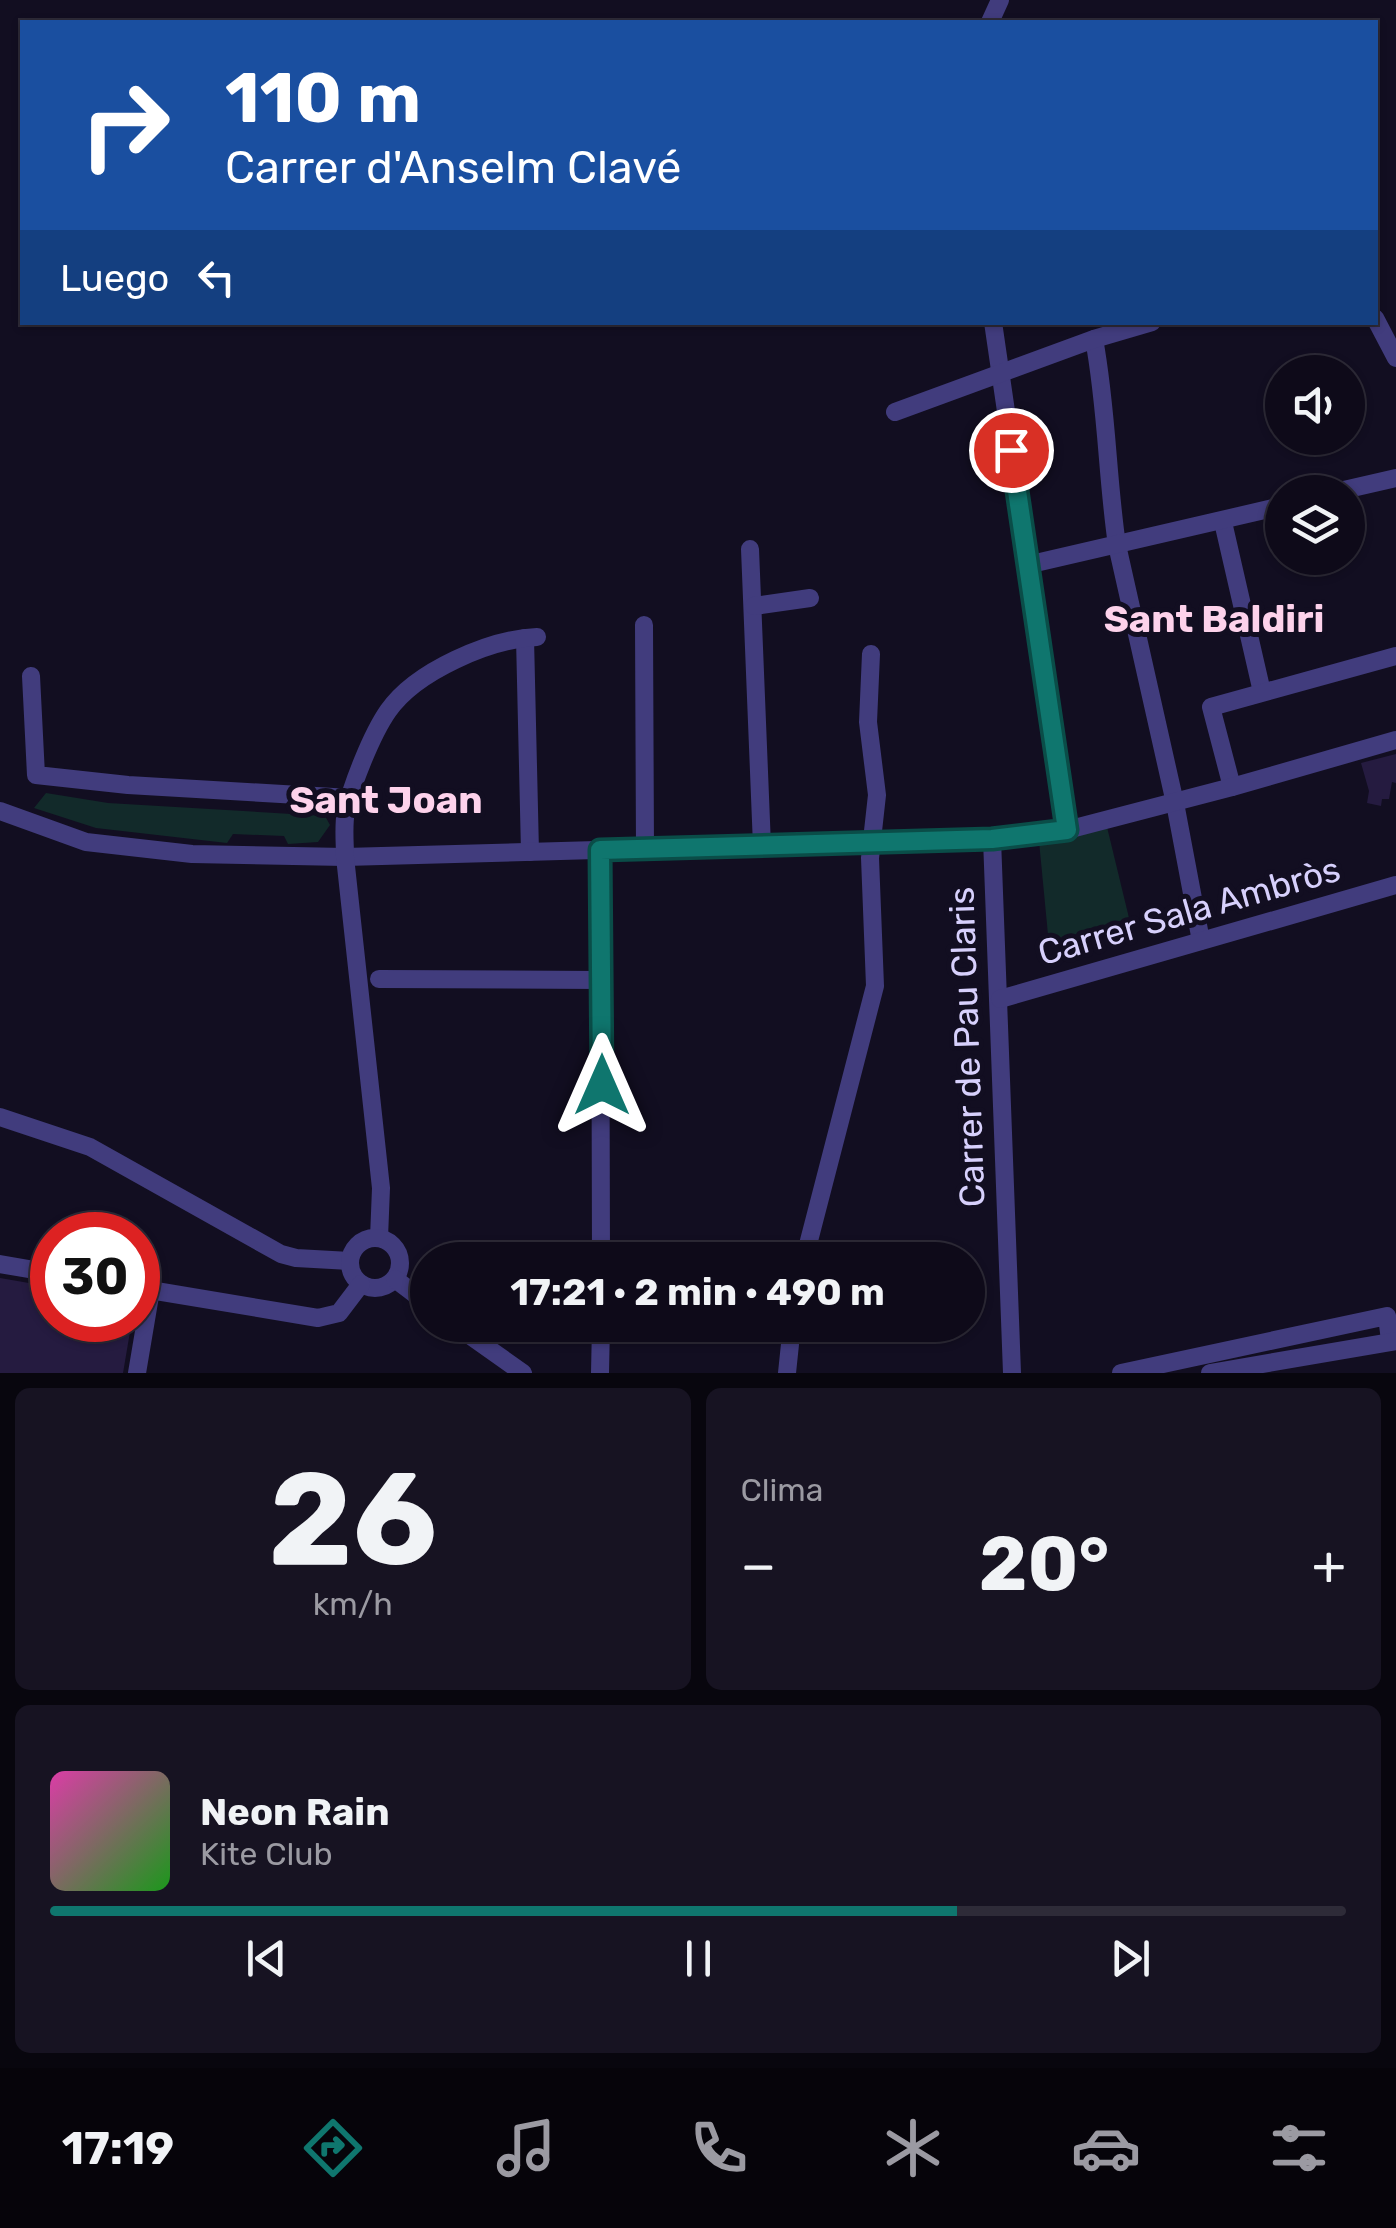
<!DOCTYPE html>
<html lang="es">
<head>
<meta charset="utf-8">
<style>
	:root { --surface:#0e0a19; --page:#171322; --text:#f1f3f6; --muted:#9b9aa2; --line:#2e2b38; --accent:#0f766e }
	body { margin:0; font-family:Rubik,sans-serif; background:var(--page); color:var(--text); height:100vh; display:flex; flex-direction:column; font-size:38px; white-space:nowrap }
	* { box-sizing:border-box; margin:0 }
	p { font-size:32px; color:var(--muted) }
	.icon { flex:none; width:55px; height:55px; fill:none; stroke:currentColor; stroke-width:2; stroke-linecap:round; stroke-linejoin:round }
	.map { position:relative; height:1373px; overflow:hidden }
	.details { display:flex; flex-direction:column; gap:15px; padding:15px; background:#08060e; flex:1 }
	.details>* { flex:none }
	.top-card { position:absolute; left:20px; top:20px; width:1358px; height:305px; border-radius:0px; box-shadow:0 2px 8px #0004,0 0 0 2px var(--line); background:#1a4fa0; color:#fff; overflow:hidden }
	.fabs { position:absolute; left:1265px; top:355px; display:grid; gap:20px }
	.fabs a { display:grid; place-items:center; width:100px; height:100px; border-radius:50%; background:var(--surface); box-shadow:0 2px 8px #0004,0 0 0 2px var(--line); font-size:50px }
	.speed { position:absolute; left:30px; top:1212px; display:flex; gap:20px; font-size:50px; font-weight:700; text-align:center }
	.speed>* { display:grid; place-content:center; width:130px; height:130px; border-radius:50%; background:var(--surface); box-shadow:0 2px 8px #0004,0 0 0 2px var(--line); line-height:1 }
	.speed .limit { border:15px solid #d22; background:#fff; color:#111 }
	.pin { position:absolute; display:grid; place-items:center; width:85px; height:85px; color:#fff; margin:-42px; border:5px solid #fff; border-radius:50%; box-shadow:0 2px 10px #0007 }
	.me { position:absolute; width:110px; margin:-55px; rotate:0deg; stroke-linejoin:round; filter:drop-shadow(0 0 8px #0008) }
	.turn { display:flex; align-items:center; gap:35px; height:210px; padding:0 40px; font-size:45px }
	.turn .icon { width:130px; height:130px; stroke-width:2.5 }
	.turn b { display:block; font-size:70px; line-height:85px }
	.then { display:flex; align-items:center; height:95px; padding:0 40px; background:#0003; gap:20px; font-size:38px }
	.big { font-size:75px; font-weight:700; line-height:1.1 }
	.details .widget { flex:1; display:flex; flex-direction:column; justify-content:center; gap:15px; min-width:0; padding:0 35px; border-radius:15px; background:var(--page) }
	.details .dial { align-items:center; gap:0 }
	.dial b { font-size:130px; line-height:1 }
	.song { display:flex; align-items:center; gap:30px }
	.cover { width:120px; height:120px; border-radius:15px; background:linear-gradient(135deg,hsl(320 70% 55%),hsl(120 70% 35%)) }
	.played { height:10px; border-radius:5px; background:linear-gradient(90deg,var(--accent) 70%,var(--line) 70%) }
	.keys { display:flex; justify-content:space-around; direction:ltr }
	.heat { display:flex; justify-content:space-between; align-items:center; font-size:55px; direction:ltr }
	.details .tiles { flex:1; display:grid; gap:15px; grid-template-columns:1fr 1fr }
	.widget:last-child { grid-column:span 2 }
	.trip { position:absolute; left:410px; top:1242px; width:575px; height:100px; border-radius:50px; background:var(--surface); box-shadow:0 2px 8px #0004,0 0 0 2px var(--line); font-weight:700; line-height:100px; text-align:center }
	.dock { display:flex; height:160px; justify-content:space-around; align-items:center; background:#06040a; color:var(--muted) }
	.dock .icon { width:70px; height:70px }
	.dock .current { color:var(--accent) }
	.dock b { font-size:45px; color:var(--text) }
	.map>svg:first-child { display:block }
	.green { fill:#122a2a }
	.building { fill:#251b40 }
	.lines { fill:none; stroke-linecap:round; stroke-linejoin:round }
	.minor { stroke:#413c7d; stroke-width:18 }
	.route-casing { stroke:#0a4d48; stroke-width:25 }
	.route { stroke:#0f766e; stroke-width:18 }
	.labels { text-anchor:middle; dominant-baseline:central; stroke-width:10; stroke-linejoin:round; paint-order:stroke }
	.street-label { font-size:35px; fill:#d7d0fc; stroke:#120e21 }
	.neighbourhood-label { font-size:38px; font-weight:bold; fill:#fdd2eb; stroke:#120e21 }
</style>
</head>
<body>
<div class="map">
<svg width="1396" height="1373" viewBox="0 0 1396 1373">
	<rect width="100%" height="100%" fill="#120e21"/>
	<g class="green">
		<path d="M46 793 108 803 325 816 330 825 318 842 288 844 284 836 233 834 227 843 96 828 34 808Z"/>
		<path d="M1107 827 1129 918 1049 945 1039 841Z"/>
	</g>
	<g class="building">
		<path d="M1396 754V783L1392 782 1389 799H1382L1381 806 1367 803 1369 791 1361 763Z"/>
		<path d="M0 1278 52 1287V1320H132L123 1373H0Z"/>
	</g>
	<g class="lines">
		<g class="minor">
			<path d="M990 22 1000 0"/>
			<path d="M1375 318 1396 358"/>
			<path d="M993 322 1067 830"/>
			<path d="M1094 339C1107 408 1107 477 1117 545L1175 803 1201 941"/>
			<path d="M895 412 1094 339 1152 322"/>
			<path d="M1335 492 1396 478"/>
			<path d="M1223 522 1262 692"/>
			<path d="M750 549 762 846"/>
			<path d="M1027 565 1282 506"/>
			<path d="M754 606 810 598"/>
			<path d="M644 625 645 850"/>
			<path d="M525 638 530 852"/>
			<path d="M31 676 36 775 128 785 350 798"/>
			<path d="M1232 787 1211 707 1396 656"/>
			<path d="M0 811 86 842 192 854 345 857 992 839 1067 830 1232 787 1396 740"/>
			<path d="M992 839 1012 1373"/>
			<path d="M600 850 601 1260"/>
			<path d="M379 979 601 980"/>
			<path d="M1000 999 1396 885"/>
			<path d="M0 1117 90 1147 281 1254 296 1258 350 1261"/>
			<path d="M379 1238 381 1188 345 857C345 842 343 825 346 811 352 784 372 734 388 711 416 671 490 639 537 637"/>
			<circle cx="375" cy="1263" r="25"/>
			<path d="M804 1260 875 986 870 858 877 795 868 722 871 654"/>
			<path d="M0 1264 52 1273"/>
			<path d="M395 1279 428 1304"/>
			<path d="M138 1288 318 1318 339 1313 361 1284"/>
			<path d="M455 1325 523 1373"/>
			<path d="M137 1373 151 1290"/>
			<path d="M600 1373 601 1325"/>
			<path d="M787 1373 792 1325"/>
			<path d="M1121 1373 1387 1316 1390 1341"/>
			<path d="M1210 1373 1396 1341"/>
		</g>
	</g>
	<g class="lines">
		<defs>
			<path id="route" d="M602 1085 600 850 992 839 1067 830 1011 450"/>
		</defs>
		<use href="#route" class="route-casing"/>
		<use href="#route" class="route"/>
	</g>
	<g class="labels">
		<g class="street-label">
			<text transform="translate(1189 911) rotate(-16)">Carrer Sala Ambròs</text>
			<text transform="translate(967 1047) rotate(-92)">Carrer de Pau Claris</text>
		</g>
		<g class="neighbourhood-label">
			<text x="1214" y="619">Sant Baldiri</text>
			<text x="386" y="800">Sant Joan</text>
		</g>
	</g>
</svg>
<div class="fabs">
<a><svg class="icon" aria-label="sound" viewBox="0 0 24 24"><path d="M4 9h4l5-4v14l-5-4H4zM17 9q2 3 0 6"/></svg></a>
<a><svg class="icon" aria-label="layers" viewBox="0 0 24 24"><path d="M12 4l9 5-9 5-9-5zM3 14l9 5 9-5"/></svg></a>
</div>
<div class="speed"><div class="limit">30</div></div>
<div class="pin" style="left:1011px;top:450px;background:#d93025"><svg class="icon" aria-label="arrive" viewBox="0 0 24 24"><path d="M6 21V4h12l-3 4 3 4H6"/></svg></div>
<svg class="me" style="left:602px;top:1085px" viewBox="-20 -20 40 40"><path d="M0-17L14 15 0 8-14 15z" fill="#0f766e" stroke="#fff" stroke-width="4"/></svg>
<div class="trip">17:21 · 2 min · 490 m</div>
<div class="top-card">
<div class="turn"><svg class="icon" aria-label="right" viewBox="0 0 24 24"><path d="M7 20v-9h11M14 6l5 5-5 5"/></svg><div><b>110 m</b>Carrer d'Anselm Clavé</div></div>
<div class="then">Luego<svg class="icon" aria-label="left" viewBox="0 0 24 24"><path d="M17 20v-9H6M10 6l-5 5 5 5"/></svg></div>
</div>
</div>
<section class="details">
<div class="tiles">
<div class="widget dial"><b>26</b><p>km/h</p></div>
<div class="widget"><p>Clima</p>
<div class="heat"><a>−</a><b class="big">20°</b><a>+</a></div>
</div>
<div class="widget">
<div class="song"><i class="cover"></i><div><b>Neon Rain</b><p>Kite Club</p></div></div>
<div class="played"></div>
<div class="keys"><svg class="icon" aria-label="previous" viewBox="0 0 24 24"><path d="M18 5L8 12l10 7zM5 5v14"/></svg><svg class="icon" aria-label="pause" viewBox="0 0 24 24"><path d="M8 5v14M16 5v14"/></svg><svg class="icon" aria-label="next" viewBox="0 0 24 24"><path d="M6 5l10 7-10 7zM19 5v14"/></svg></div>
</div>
</div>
</section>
<nav class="dock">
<b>17:19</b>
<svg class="icon current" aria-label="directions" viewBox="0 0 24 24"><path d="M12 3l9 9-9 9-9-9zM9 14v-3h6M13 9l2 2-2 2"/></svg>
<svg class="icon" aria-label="music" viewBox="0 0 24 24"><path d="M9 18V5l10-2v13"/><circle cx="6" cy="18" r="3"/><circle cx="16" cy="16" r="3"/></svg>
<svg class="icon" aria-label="phone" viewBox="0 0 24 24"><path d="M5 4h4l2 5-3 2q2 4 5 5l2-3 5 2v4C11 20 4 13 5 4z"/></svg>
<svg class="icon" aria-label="climate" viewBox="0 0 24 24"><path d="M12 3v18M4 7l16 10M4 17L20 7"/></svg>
<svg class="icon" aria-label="car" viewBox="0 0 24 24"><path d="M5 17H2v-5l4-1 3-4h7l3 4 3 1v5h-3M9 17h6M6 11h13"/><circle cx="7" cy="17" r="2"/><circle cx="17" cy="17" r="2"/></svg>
<svg class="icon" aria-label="filters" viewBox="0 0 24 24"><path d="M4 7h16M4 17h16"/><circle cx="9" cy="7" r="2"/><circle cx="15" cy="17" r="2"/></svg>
</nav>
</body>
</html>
